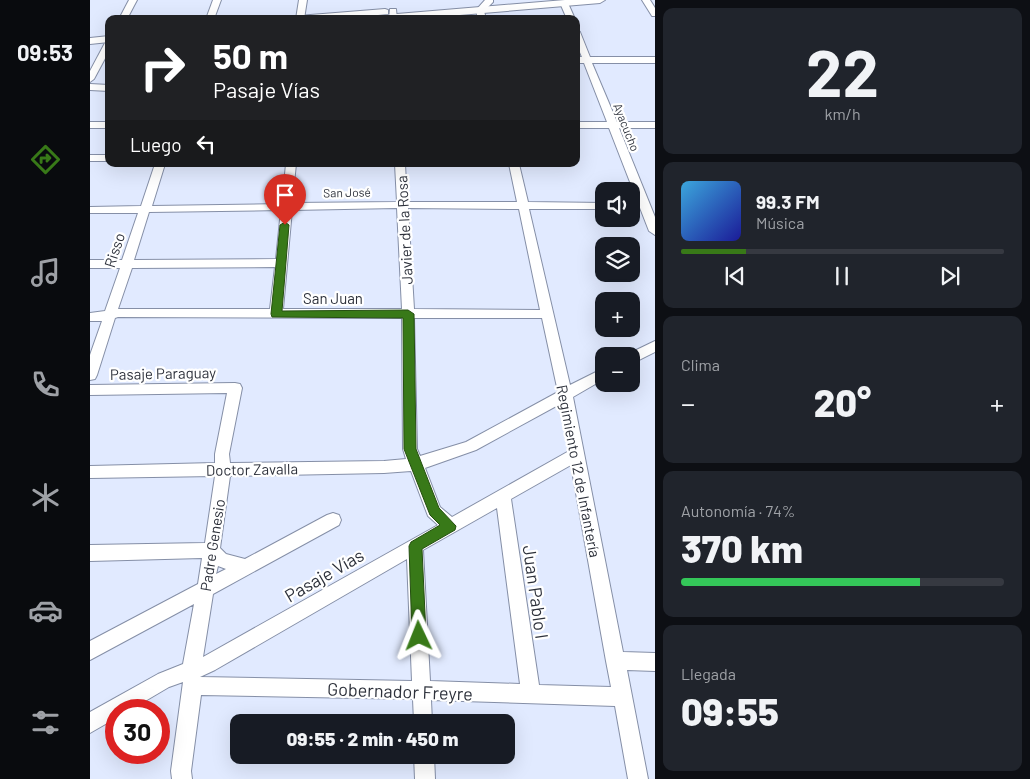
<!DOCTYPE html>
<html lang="es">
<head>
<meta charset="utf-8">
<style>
	:root { --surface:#171b24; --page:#20242c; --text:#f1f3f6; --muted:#9ea1a6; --line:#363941; --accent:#387918 }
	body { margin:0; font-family:Barlow,sans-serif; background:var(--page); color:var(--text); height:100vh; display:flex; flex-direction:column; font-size:19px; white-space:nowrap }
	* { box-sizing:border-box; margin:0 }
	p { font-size:16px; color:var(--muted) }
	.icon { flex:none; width:28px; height:28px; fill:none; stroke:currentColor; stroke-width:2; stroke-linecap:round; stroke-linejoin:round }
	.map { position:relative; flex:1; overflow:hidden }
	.side { display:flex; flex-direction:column; gap:8px; padding:8px; background:#0d0f14; width:375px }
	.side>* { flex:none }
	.banner { position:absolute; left:15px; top:15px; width:475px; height:152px; border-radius:10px; box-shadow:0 5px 20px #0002; background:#202124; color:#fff; overflow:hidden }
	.fabs { position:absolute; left:505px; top:182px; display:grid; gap:10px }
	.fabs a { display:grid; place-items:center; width:45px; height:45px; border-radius:10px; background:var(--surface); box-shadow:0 5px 20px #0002; font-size:25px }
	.speed { position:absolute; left:15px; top:699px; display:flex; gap:10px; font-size:25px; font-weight:700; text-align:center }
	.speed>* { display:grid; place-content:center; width:65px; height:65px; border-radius:50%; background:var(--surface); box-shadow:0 5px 20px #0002; line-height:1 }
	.speed .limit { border:8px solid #d22; background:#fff; color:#111 }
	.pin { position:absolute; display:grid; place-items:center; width:42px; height:42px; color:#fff; margin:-51px -21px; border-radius:50% 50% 50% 0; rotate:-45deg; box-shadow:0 0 5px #0007 }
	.pin .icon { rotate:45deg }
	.me { position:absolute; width:55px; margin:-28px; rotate:358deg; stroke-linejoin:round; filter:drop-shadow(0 0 4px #0008) }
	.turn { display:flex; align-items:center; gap:18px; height:105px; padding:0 25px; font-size:22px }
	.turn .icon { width:65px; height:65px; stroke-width:2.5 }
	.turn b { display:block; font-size:35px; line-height:42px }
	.then { display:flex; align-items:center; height:48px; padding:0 25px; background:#0003; gap:10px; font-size:19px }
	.big { font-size:38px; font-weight:800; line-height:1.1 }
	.side .widget { flex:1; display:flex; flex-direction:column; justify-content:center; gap:8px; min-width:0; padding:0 18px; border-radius:10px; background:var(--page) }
	.side .dial { align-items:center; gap:0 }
	.dial b { font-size:65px; line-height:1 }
	.song { display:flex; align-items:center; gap:15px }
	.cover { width:60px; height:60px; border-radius:8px; background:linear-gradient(135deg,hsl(200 70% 55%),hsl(240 70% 35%)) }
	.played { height:5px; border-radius:2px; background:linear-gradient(90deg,var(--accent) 20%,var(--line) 20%) }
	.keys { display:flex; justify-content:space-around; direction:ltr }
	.heat { display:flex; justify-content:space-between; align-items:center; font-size:28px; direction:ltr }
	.charge { height:8px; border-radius:4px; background:linear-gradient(90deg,#34c759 74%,var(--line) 0) }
	.trip { position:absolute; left:140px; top:714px; width:285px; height:50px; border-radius:10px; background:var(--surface); box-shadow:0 5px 20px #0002; font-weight:800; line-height:50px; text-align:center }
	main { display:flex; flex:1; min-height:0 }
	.tab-bar { display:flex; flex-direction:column; width:90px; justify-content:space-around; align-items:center; background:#090b0e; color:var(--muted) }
	.tab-bar .icon { width:35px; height:35px }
	.tab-bar .active { color:var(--accent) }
	.tab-bar b { font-size:22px; color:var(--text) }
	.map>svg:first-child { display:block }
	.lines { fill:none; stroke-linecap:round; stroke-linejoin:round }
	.minor-casing { stroke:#858fa7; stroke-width:2 }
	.major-casing { stroke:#858fa7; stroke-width:2 }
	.minor { fill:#fff; fill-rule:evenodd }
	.major { fill:#fff; fill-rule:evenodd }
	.route { fill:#387918; stroke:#244f10 }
	.labels { text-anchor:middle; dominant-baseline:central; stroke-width:4.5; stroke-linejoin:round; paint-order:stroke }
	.far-street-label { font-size:12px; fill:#2d313b; stroke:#fff }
	.street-label { font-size:15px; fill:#2d313b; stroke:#fff }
	.near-street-label { font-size:18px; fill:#2d313b; stroke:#fff }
</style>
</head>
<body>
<main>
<nav class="tab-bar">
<b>09:53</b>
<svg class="icon active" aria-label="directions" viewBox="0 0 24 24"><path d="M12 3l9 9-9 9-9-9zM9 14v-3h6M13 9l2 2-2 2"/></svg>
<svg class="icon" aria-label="music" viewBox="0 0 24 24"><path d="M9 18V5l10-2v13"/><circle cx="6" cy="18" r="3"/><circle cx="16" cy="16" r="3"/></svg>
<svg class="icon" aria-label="phone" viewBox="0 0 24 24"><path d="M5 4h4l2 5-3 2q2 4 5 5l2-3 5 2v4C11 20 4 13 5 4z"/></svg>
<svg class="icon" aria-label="climate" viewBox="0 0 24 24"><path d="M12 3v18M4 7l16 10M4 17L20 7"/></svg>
<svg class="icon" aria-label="car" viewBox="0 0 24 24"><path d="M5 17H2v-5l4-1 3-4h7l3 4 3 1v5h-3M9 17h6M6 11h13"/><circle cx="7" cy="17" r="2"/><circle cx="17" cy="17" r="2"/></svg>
<svg class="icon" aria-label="filters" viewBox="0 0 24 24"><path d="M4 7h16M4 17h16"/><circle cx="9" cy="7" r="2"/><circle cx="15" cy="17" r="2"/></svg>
</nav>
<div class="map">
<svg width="565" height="779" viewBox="0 0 565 779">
	<rect width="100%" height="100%" fill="#e1eaff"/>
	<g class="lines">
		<defs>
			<g id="minor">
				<path d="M39 0H47L37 19H29Z"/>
				<path d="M123 0H131L124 19H116Z"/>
				<path d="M209 0H217L214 19H206Z"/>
				<path d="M395 0H403V2L394 11 396 19H388L386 10Z"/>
				<path d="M552 0H560L565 8V16H562Z"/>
				<path d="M471 1H477L485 19H477L470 3Z"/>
				<path d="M300 9H306L307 19H299Z"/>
				<path d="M486 30 490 32 500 57H565V63H502L527 122H565V128H529L565 217V235L559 231 519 128H486V122H517L494 63H486V57H492L486 43Z"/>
				<path d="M16 41H19V51L4 79 0 82V71Z"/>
				<path d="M0 84 19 85V91L0 90Z"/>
				<rect x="0" y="122" width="19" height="6"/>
				<rect x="0" y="155" width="19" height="6"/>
				<path d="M65 164H75L62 206 192 204 196 164H206L202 203 307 202 305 164H315L317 202H427L419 164H429L438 202 514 203V209H439L480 385 514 368V379L483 397 533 652 565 653V671L537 670 558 779H538L525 706 341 700 342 722H324L323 699 111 695 101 771 102 779H82L81 771 93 682 79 687 40 710H26V718L0 733V712L68 674 93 664 104 604 0 660V641L108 584 112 558 0 561V545L115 543 125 476 0 478V466L125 463V454L137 393 0 395V385L145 383 150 384 152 388 139 454 140 463 294 461 316 459 313 449 312 318 28 317 25 318 7 375 5 379 0 380V355L12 321H0V313L15 311 30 268H0V260H32L48 213H0V207L51 206ZM307 208 312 309H193L202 210ZM318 208 429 209 450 310 324 309ZM191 210 186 259 44 260 59 212ZM185 267 180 309H28L42 268ZM324 318H452L468 392 376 442 330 456 327 449ZM470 404 479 451 362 517 350 507 335 468 386 450ZM481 465 516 661 521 687 449 685 421 499ZM321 471 338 516 348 525 113 657 123 594 249 525 251 520 249 515 243 513 237 515 155 559 136 554 130 548 140 476 294 473ZM407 508 430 684 340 681 333 550ZM317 559 322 681 110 677 125 670ZM128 566 136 569 126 574Z"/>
				<path d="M565 341V352L541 364V356L536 355Z"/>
				<path d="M324 755H344L345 779H325Z"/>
			</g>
			<g id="major">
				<path d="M475 0H515L510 3 322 19H278L283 16Z"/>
				<path d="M295 9 298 10V14L248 19H203L208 16Z"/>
				<path d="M19 36V42L0 44V38Z"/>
			</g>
		</defs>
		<use href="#minor" class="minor-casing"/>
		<use href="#major" class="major-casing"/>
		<use href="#minor" class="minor"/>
		<use href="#major" class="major"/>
	</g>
	<path class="route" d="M195 222 199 225 192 311 318 310 324 314 326 449 349 508 366 526 365 530 332 549 336 636 334 641 329 644 324 641 322 636 319 546 321 542 350 525 340 515 314 449 313 318 182 317 181 314 190 225Z"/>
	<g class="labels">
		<g class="far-street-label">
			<text transform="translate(537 127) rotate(68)">Ayacucho</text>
			<text transform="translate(257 192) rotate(-1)">San José</text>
		</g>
		<g class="street-label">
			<text transform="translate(314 230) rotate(-93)">Javier de la Rosa</text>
			<text transform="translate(24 250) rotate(-72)">Risso</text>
			<text x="243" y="298">San Juan</text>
			<text transform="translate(73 373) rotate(-1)">Pasaje Paraguay</text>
			<text transform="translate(162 469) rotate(-1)">Doctor Zavalla</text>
			<text transform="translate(489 471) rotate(79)">Regimiento 12 de Infantería</text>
			<text transform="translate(122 545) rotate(-81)">Padre Genesio</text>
		</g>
		<g class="near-street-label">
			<text transform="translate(234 575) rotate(-30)">Pasaje Vías</text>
			<text transform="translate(446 592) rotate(82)">Juan Pablo I</text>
			<text transform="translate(310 691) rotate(2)">Gobernador Freyre</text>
		</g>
	</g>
</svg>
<div class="fabs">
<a><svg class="icon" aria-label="sound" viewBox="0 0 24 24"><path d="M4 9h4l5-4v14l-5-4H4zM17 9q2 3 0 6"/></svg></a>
<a><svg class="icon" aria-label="layers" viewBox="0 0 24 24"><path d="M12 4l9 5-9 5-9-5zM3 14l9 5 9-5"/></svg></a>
<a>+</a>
<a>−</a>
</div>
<div class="speed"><div class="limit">30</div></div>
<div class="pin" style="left:195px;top:225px;background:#d93025"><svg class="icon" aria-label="arrive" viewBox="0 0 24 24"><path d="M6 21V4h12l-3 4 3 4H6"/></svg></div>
<svg class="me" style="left:329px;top:636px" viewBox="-20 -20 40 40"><path d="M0-17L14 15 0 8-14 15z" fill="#387918" stroke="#fff" stroke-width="4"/></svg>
<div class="trip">09:55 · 2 min · 450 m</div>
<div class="banner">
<div class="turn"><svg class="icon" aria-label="right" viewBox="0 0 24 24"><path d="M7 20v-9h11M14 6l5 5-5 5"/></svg><div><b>50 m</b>Pasaje Vías</div></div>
<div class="then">Luego<svg class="icon" aria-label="left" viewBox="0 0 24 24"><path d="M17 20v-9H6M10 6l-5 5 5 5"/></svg></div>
</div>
</div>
<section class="side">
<div class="widget dial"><b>22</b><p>km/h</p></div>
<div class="widget">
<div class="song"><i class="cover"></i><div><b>99.3 FM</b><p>Música</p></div></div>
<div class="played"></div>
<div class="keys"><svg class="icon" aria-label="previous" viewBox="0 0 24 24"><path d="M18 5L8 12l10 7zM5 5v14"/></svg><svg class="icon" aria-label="pause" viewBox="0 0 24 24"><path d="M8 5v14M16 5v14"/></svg><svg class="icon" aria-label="next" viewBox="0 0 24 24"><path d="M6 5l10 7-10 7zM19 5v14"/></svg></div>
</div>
<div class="widget"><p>Clima</p>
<div class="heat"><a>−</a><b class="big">20°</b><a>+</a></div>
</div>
<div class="widget"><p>Autonomía · 74%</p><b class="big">370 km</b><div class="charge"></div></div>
<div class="widget"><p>Llegada</p><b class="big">09:55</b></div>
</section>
</main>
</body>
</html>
